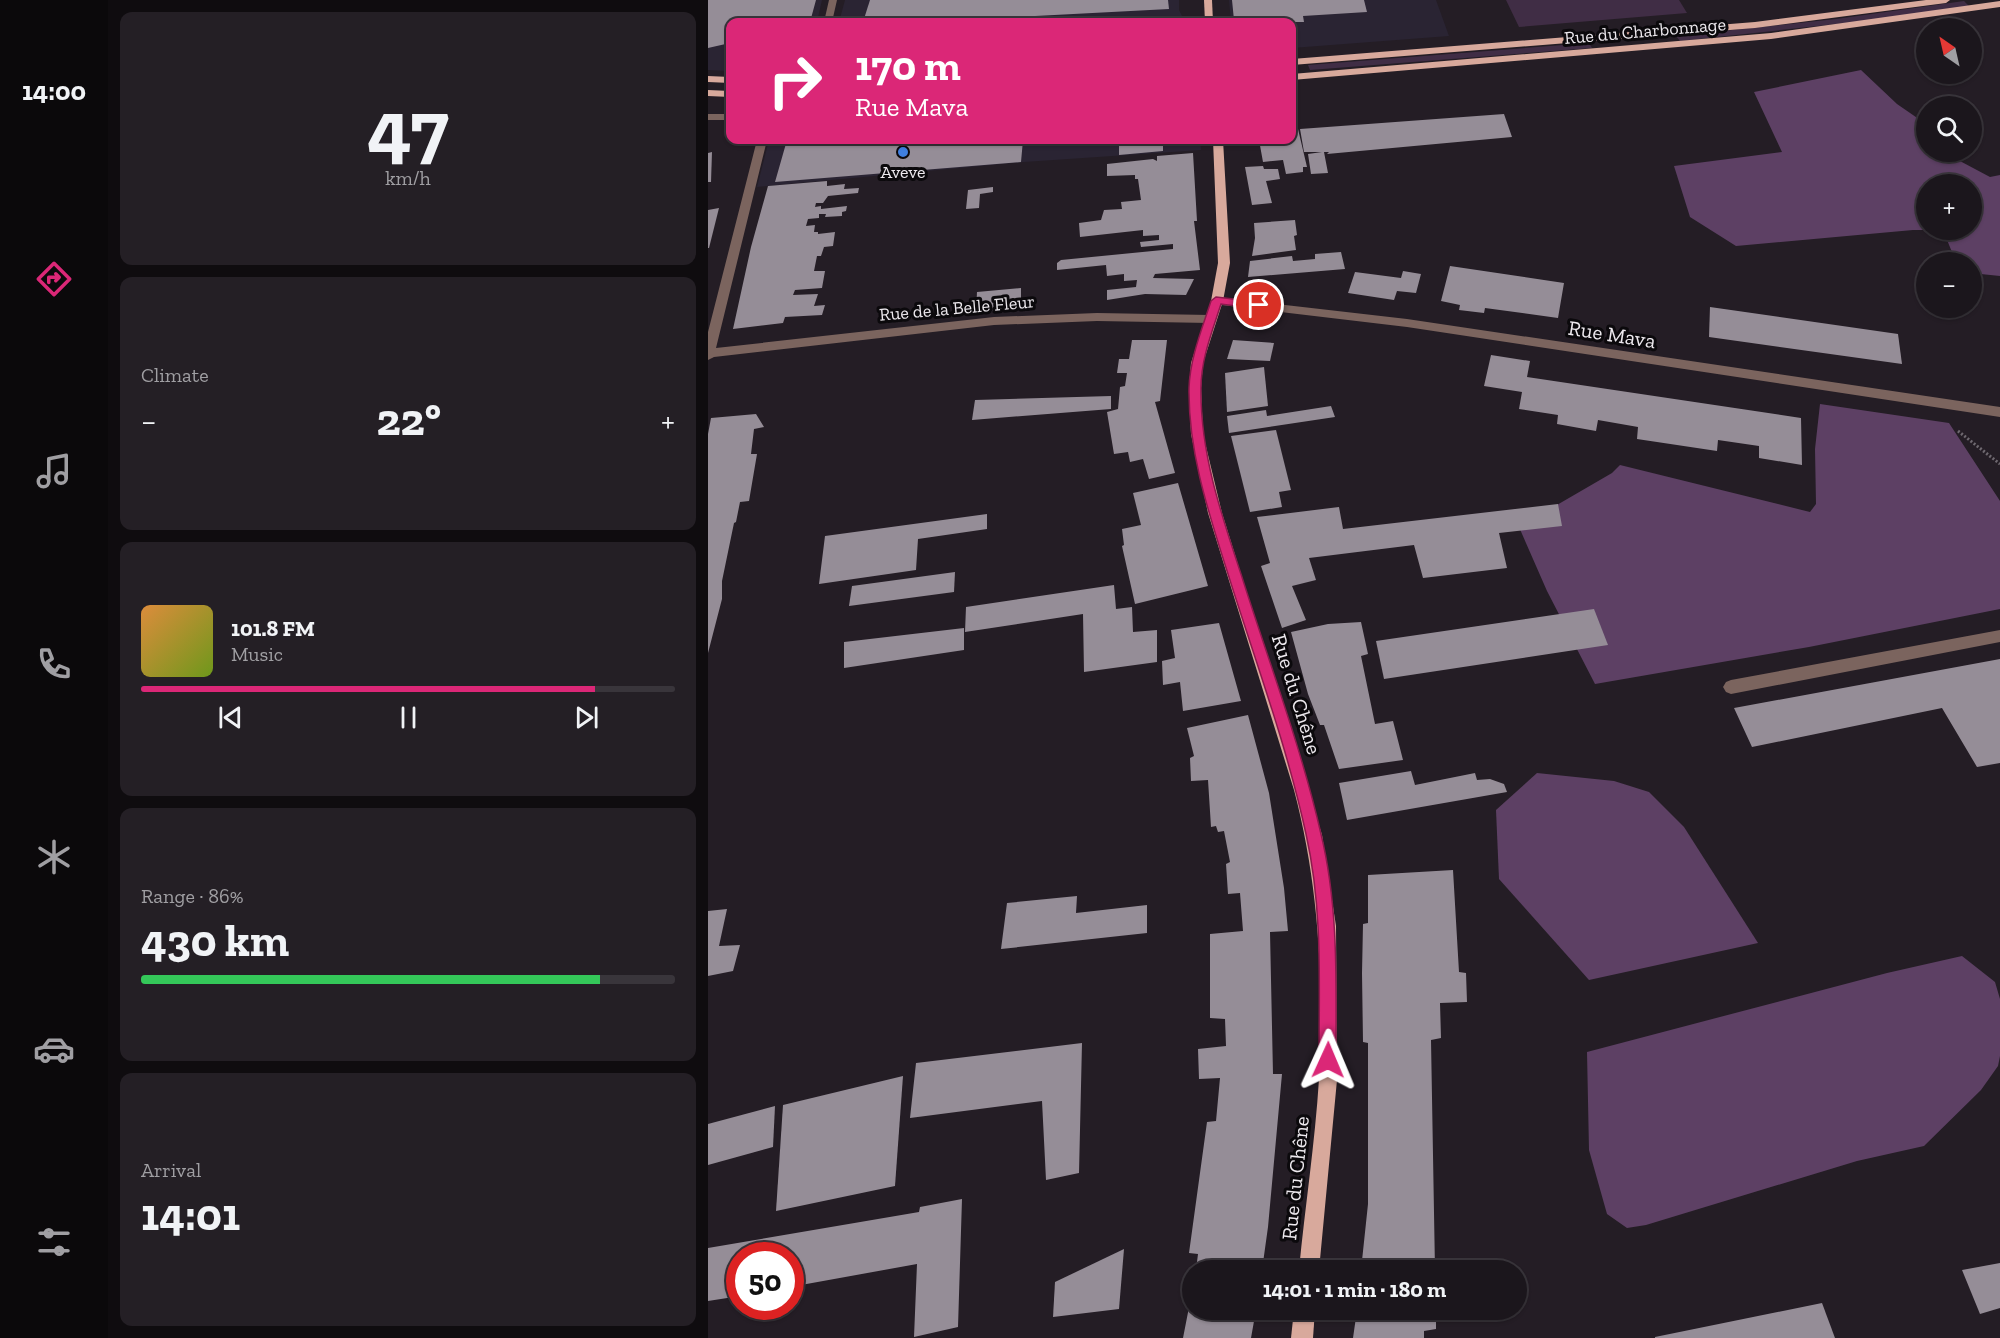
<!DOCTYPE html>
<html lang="en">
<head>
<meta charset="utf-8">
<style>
	:root { --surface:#1b161c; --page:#241f25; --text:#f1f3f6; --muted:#a09fa3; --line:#39353b; --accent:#db2777 }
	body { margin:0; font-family:"Zilla Slab",serif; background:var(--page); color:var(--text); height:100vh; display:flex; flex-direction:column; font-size:22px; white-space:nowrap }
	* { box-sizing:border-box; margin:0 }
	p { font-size:20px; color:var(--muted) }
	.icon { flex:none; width:33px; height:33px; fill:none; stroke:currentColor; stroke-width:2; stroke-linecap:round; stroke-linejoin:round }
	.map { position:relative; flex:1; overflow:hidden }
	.drawer { display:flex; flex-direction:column; gap:12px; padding:12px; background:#0f0c0f; width:600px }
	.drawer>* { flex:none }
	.top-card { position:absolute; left:18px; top:18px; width:570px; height:126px; border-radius:12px; box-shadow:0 2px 4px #0004,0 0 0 2px var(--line); background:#db2777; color:#fff; overflow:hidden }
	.needle { width:39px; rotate:326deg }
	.buttons { position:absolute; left:1208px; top:18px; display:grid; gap:12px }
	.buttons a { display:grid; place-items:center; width:66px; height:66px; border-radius:50%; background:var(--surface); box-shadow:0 2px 4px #0004,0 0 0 2px var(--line); font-size:30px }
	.speed { position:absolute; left:18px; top:1242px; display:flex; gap:12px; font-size:30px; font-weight:700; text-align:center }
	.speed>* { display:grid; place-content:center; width:78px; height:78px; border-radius:50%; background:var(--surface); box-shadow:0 2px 4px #0004,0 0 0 2px var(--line); line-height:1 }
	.speed .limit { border:9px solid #d22; background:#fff; color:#111 }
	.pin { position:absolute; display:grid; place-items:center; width:51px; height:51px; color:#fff; margin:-26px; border:3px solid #fff; border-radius:50%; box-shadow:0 2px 6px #0007 }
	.me { position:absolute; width:66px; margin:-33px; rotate:1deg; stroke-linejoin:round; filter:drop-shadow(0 0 4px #0008) }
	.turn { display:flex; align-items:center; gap:21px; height:126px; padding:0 30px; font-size:27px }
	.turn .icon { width:78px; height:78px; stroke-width:2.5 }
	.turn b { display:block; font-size:42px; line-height:51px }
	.big { font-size:45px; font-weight:700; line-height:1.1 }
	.drawer .widget { flex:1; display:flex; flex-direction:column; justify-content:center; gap:9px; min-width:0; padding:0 21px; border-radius:12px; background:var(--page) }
	.drawer .dial { align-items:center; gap:0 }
	.dial b { font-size:78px; line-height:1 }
	.song { display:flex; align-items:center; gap:18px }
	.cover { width:72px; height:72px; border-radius:9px; background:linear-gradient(135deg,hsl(30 70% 55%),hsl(80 70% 35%)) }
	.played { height:6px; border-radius:3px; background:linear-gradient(90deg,var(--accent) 85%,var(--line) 85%) }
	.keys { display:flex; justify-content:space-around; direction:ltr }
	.heat { display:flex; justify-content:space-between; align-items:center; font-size:33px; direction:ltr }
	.charge { height:9px; border-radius:4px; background:linear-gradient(90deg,#34c759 86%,var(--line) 0) }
	.trip { position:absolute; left:474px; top:1260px; width:345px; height:60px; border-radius:30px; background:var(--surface); box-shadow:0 2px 4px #0004,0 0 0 2px var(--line); font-weight:700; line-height:60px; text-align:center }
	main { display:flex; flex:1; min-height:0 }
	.menu { display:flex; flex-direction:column; width:108px; justify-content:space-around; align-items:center; background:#0b090b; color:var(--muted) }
	.menu .icon { width:42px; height:42px }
	.menu .on { color:var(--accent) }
	.menu b { font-size:27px; color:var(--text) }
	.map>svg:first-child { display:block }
	.commercial { fill:#2a2433 }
	.green { fill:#402d45 }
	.forest { fill:#5d4064; fill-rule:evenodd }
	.building { fill:#958d97 }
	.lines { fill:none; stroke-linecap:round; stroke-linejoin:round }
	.path { stroke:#6e686f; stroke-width:3; stroke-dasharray:2 2; stroke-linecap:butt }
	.minor { fill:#7b645e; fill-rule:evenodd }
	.major { fill:#d8a99c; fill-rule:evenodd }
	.route { fill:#db2777; stroke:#8e194d; stroke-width:1.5 }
	.shop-dot { fill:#3f7fe0; stroke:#0b090c; stroke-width:2 }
	.labels { text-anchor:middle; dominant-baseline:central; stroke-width:6; stroke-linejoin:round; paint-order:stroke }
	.far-street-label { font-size:18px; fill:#ede9ee; stroke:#0b090c }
	.far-poi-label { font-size:18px; fill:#ede9ee; stroke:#0b090c }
	.street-label { font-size:21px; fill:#ede9ee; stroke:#0b090c }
</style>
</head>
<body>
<main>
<nav class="menu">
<b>14:00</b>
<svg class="icon on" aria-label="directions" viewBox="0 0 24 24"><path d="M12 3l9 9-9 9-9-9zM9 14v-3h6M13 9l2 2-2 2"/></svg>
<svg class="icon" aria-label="music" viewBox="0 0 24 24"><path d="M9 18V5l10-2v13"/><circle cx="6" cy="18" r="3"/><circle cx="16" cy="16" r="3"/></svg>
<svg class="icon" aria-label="phone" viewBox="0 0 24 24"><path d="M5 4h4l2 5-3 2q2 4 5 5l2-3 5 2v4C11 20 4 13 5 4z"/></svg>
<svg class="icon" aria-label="climate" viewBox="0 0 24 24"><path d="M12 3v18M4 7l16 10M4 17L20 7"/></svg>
<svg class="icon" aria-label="car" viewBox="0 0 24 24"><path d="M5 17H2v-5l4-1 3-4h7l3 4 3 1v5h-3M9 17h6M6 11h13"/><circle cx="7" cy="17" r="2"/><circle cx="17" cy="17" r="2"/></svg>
<svg class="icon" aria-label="filters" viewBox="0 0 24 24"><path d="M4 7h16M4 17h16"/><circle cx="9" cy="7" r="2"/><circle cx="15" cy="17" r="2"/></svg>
</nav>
<section class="drawer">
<div class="widget dial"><b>47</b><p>km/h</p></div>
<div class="widget"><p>Climate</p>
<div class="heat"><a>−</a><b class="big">22°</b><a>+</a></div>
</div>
<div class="widget">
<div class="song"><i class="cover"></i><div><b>101.8 FM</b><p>Music</p></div></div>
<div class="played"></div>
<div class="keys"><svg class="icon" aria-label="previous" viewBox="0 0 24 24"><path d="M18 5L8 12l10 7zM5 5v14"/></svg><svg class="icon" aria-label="pause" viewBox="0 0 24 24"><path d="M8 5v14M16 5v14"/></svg><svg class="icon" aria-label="next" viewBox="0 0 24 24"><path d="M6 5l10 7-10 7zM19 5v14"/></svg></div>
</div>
<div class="widget"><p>Range · 86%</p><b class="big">430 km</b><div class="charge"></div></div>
<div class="widget"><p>Arrival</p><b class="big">14:01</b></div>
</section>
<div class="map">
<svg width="1292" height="1338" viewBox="0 0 1292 1338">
	<rect width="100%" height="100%" fill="#241d25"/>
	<g class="commercial">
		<path d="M0 0H114L109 22H22V71L0 70Z"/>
		<path d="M137 0H471V10L477 22H131Z"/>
		<path d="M521 0H728L741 36 584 48V22H523Z"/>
		<path d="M61 140H492L493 150 316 162 49 187Z"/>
	</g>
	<g class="green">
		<path d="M798 0H971L979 13 811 27Z"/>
		<path d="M1256 1 1261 6 1147 22 972 41 968 36 1128 19Z"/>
		<path d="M881 43 884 48 602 70 600 65Z"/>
	</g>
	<g class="forest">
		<path d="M1153 70 1189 104 1218 124V152H1235L1282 177 1292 175V276L1263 273V262H1248L1235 230H1205L1028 246 982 217 966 166 1074 152 1046 92ZM1218 184H1263V230H1218Z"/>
		<path d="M1112 404 1241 423 1292 501V609L1101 647 887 684 839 591 811 527 904 473 912 465 1102 512 1108 504 1107 449Z"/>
		<path d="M829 773 906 781 941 792 976 827 1050 943 881 980 791 879 788 810Z"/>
		<path d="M1254 956 1287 982 1292 999V1056L1290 1066 1273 1090 1216 1146 1149 1161 938 1225 919 1228 899 1214 881 1150 879 1052 1179 973Z"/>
	</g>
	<g class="building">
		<path d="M0 0H108L102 22H22V43L0 48Z"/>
		<path d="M162 0H460L461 9 215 22H155Z"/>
		<path d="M524 0H656L659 12 595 16 596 22H547L546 19 526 20Z"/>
		<path d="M796 114 804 137 619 154 621 152H616L620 173 603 174 600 154 614 152H596L592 129Z"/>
		<path d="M590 129 599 167H595V172L578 174 575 160 555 162 551 140H584V130Z"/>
		<path d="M79 140H239V142L315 140 313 162 67 182Z"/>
		<path d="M411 140H471V141L455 143V151L411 155Z"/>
		<path d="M4 152 3 182H0V153Z"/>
		<path d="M485 153 489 221H486L492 270 447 274 445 278 486 279 478 295 437 294 399 300V290L428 287 429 280 416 281V274L399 276 398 265 349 270V263L353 260 465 249V244L433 247 432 242 451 240V235L435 236V230L372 237 371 223 393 220 396 210 414 209 413 202 433 200 430 179H427V175L399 176V164L445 159 449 161V156Z"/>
		<path d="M555 166 556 169H570L572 179 558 181 564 203 544 205 537 167Z"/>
		<path d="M119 181V186L137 184 136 189 151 188 150 193 120 196 115 203H108L107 207 113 206V209L139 206 138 211 134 212V216L117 217 118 214H111V218L100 219 98 226 107 225 106 232H110V234L127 232 125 246 116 247 113 256H109L106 271H117L114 288 87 290 85 295 110 294 106 306 117 305 114 315 77 317 75 323 25 329 43 247 60 186Z"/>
		<path d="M285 187V192L272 194 271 208 258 209 260 190Z"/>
		<path d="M11 208 1 248H0V210Z"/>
		<path d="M587 220 589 235 586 236 588 250 544 256 547 238 546 223Z"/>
		<path d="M633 252 637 269 540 277 542 261 584 256 585 261 607 259V254Z"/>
		<path d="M742 266 856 283 850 318 777 308 776 313 751 310 752 305 733 301Z"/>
		<path d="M695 271 713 274 708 293 689 291 686 300 640 293 647 272 693 278Z"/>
		<path d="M313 288V308L268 313 269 292Z"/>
		<path d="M1002 307 1190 334 1194 364 1001 337Z"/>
		<path d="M424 340H459L452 401 447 402 467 473 441 479 435 459 422 462 420 452 406 454 399 412 410 409 412 387 417 386 419 373H409L411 359H421Z"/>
		<path d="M525 340 566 343 562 361 519 359Z"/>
		<path d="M783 355 822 361 819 377 1093 418 1094 465 1051 458V446L1010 440 1009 451 929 439 930 427 890 420 888 431 849 424 850 415 811 409 814 392 776 386Z"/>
		<path d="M556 367 560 406 519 412 517 373Z"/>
		<path d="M403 396V409L264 420 267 400Z"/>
		<path d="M623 406 627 417 521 433 519 416 558 410 559 416Z"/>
		<path d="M48 414 56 427 46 429 43 454H49L41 501 32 502 28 522 26 523 14 581V599L0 653V434L3 418Z"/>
		<path d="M568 430 583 490 571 492 574 507 542 512 523 436Z"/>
		<path d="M470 483 500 586 427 604 414 546 416 545 414 529 433 525 425 493Z"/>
		<path d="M850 504 854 526 791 533 799 568 715 578 706 545 601 558 608 580 584 586 598 620 574 628 553 566 562 563 549 517 631 507 635 529Z"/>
		<path d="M279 514V529L210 539 208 570 111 584 117 536Z"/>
		<path d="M247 572 246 592 141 606 144 586Z"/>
		<path d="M406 585 408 609 424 607 425 632 449 630V662L376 672 375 614 257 632 258 607Z"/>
		<path d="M886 609 900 645 676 679 668 641Z"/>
		<path d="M653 622 660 654 653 656 667 724 685 721 695 760 631 769 616 725H612L600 694 583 632 620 624Z"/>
		<path d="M511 623 533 701 475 711 472 682 455 685 454 661 467 658 463 630Z"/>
		<path d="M256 628V650L136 668V642Z"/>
		<path d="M1292 659V763L1269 767 1234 708 1044 747 1026 708Z"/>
		<path d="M540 715 561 793 576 888 580 931 562 932 565 1074H574L560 1227 554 1270H488L490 1254 481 1253 499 1122 508 1121 512 1078 491 1079 490 1049 518 1046 517 1019 502 1018V934L535 931 532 893 520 894 518 864 522 862 516 831 510 832 508 826 503 827 500 780 483 781 482 758 486 756 479 728Z"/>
		<path d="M703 771 707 785 767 773 769 780 782 779 796 784 799 792 639 820 631 783Z"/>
		<path d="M745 870 751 972 758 973 759 1002 732 1003 733 1038 723 1040 727 1270H653L660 1204V1043L655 1042 654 973 655 924 660 923V875Z"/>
		<path d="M369 896 368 913 439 905V933L293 949 299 903Z"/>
		<path d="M19 909 11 946 32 945 25 971 0 976V911Z"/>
		<path d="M374 1043 371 1173 338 1180 334 1101 202 1118 208 1063Z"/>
		<path d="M195 1076 187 1186 68 1211 75 1105Z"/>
		<path d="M67 1106 65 1147 0 1165V1124Z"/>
		<path d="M254 1199 250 1327 206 1337 209 1264 82 1287V1256H32V1296L0 1301V1248L211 1212 212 1207Z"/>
		<path d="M416 1249 411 1309 345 1317 347 1282Z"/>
		<path d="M1292 1263V1308L1272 1314 1254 1270Z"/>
		<path d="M483 1297 484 1310H548L543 1338H475Z"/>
		<path d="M1114 1303 1127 1338H947V1337Z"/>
		<path d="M649 1310H728V1329L716 1331V1338H645Z"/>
	</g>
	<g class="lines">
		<path class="path" d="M1250 431 1292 464"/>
		<g class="minor">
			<path d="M121 0H129L124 22H116Z"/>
			<rect x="0" y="114" width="22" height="6"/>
			<path d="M49 140H59L8 348 286 317 389 313 502 315 508 319 502 323 389 321 286 325 6 357 0 360V332Z"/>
			<path d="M509 297 699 319 1292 407V417L699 327 505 304V298Z"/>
			<path d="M1292 630V642L1023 694 1018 692 1015 687 1018 682 1023 680Z"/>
		</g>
		<g class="major">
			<path d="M496 0H504L505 22H497Z"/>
			<path d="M1218 0H1242L1238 3 1047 28 584 65V59L1047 22Z"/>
			<path d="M1292 1V7L1063 39 584 80V74L1063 33Z"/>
			<path d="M0 76 22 77V83L0 82Z"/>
			<path d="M0 90 22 91V97L0 96Z"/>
			<path d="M505 140H515L522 263 515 301 495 363 493 388 495 434 514 513 614 835 628 926 629 1080 611 1270H591C597 1207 607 1143 611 1079 616 982 611 885 586 790L500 513 483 434 481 388 483 363 503 301 510 263Z"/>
			<path d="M586 1310H607L605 1338H583Z"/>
		</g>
	</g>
	<path class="route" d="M508 297 551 302 556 305 551 309 513 304C504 332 493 359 493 388 492 452 513 514 533 574 560 660 593 746 613 834 631 908 628 985 628 1060L626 1066 620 1069 614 1066 611 1060C611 985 615 909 598 834 579 746 547 660 520 574 501 514 480 452 481 388 482 358 494 329 503 301Z"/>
	<circle class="shop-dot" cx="195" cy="152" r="6"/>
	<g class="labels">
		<g class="far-street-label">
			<text transform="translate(937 31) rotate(-5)">Rue du Charbonnage</text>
			<text transform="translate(249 308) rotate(-5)">Rue de la Belle Fleur</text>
		</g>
		<g class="far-poi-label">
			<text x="195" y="172">Aveve</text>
		</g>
		<g class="street-label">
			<text transform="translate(904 334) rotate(9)">Rue Mava</text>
			<text transform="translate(589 694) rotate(73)">Rue du Chêne</text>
			<text transform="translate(587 1178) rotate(-84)">Rue du Chêne</text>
		</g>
	</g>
</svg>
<div class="buttons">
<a><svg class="needle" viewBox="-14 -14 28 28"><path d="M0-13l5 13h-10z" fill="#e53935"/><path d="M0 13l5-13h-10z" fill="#a09fa3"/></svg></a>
<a><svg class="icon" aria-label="search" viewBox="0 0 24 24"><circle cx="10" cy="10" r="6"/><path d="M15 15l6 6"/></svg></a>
<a>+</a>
<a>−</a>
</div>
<div class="speed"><div class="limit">50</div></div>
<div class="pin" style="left:551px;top:305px;background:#d93025"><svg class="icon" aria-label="arrive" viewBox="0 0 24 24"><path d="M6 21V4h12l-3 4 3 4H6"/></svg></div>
<svg class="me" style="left:620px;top:1060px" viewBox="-20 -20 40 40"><path d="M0-17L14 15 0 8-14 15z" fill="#db2777" stroke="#fff" stroke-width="4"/></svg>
<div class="trip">14:01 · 1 min · 180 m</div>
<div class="top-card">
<div class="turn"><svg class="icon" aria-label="right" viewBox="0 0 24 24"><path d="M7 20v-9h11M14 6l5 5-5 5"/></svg><div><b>170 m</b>Rue Mava</div></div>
</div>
</div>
</main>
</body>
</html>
